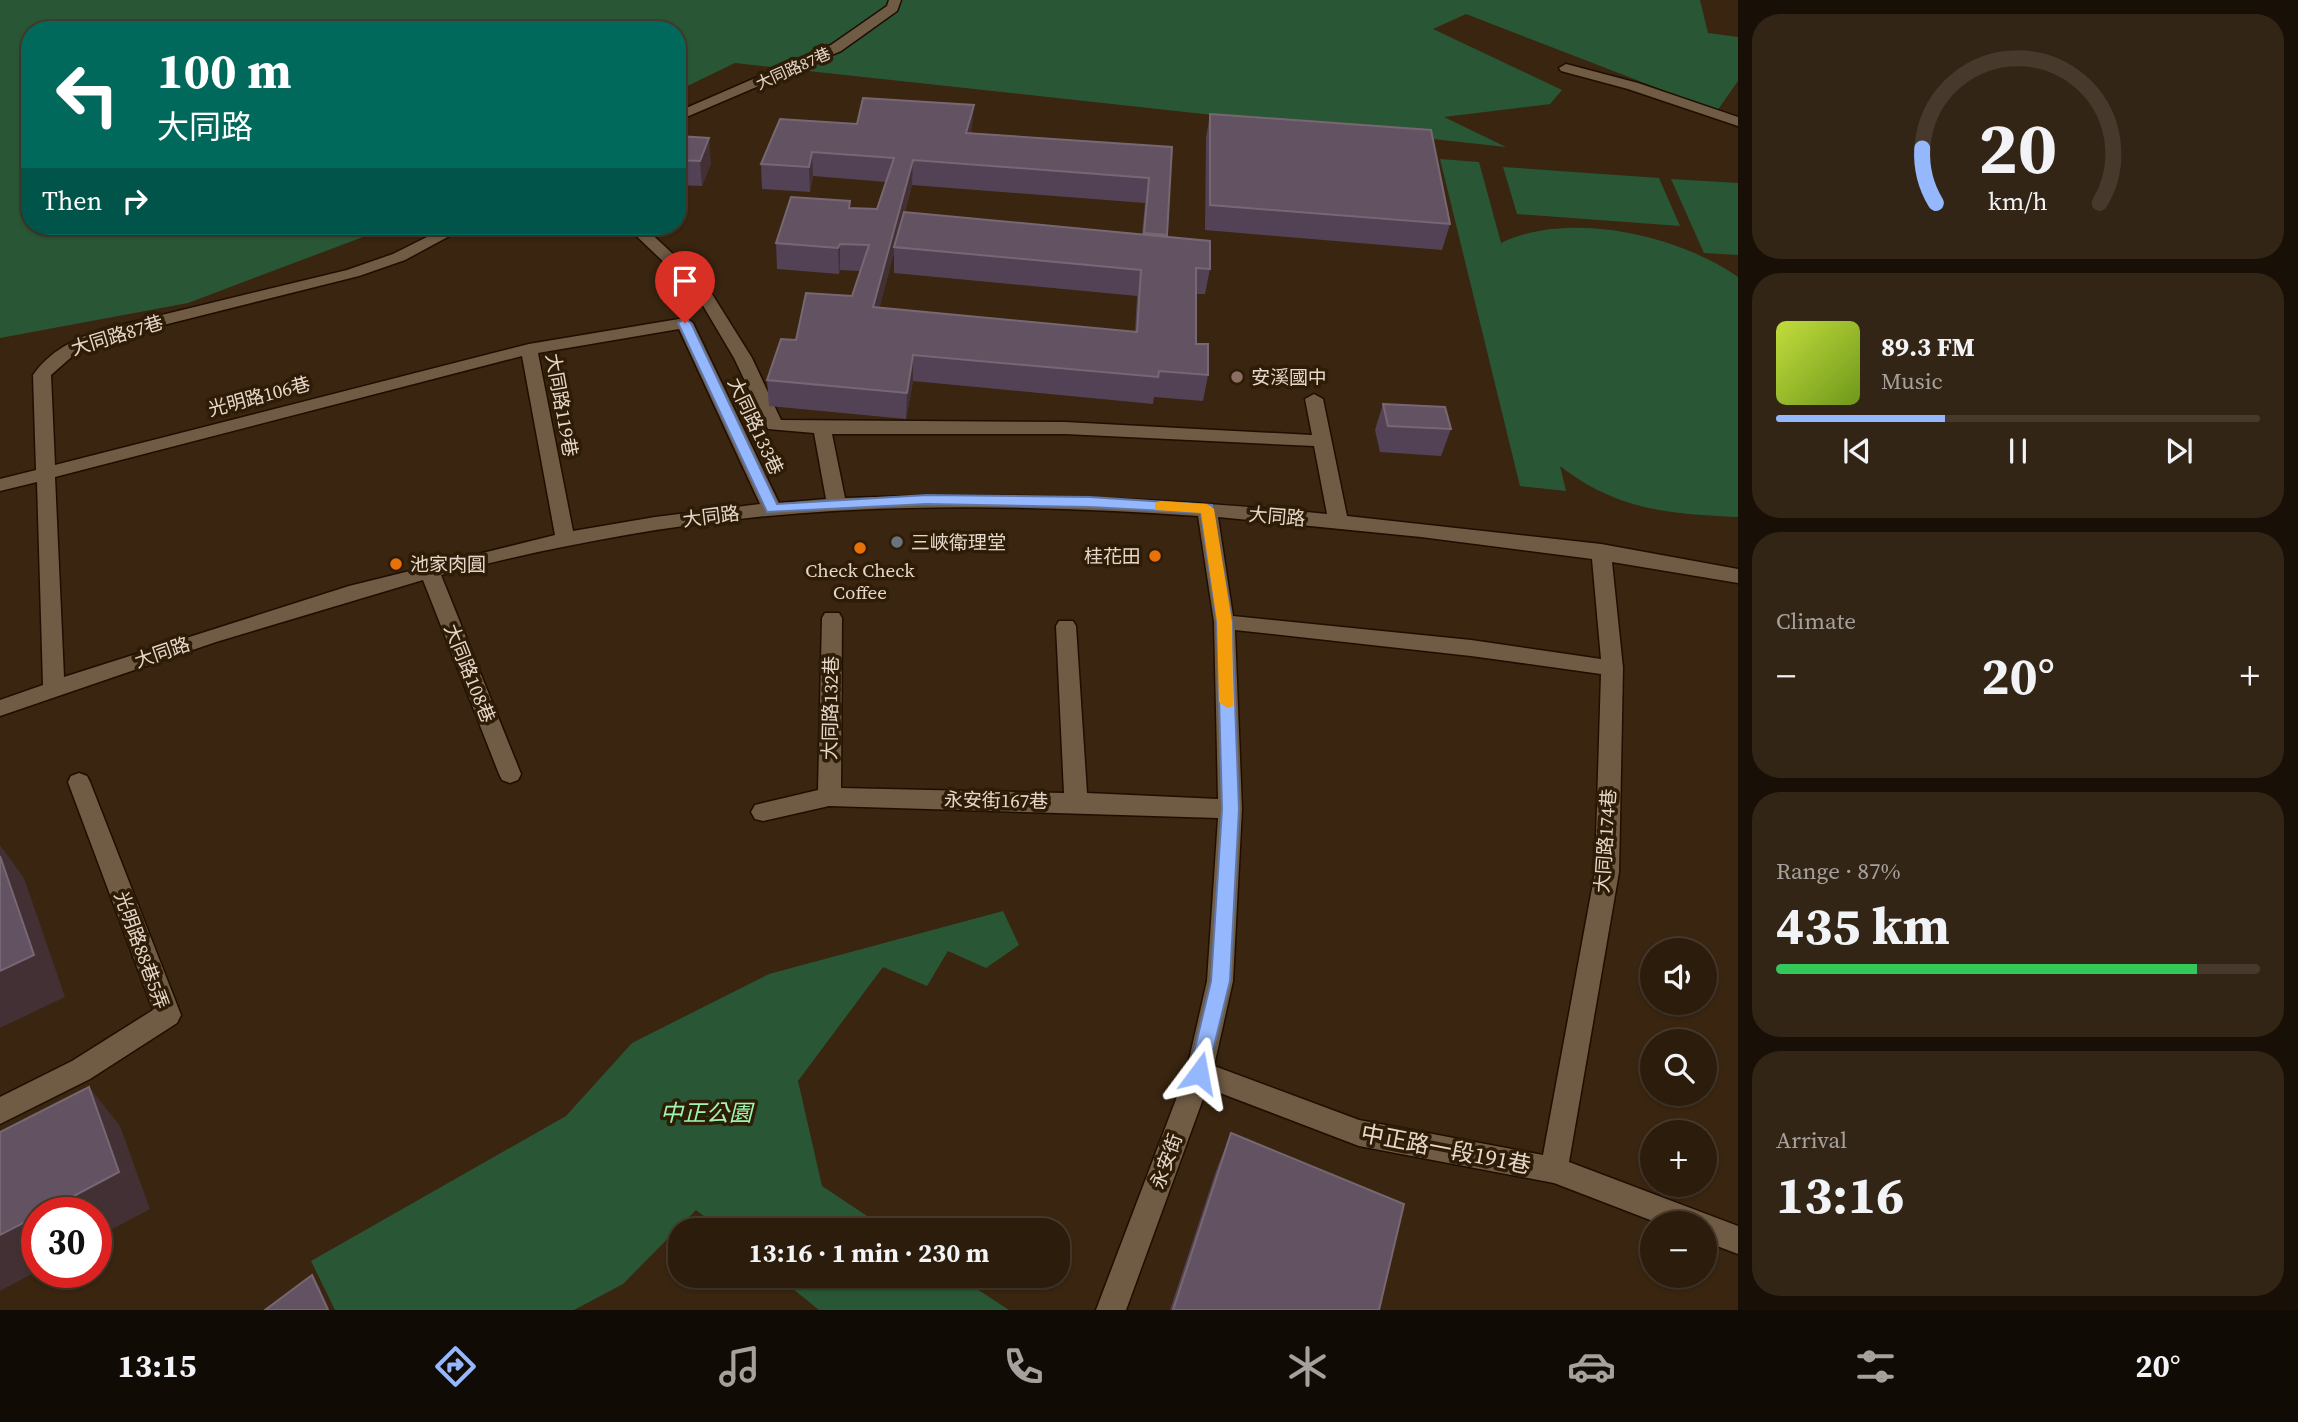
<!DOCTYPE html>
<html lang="en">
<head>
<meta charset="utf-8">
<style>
	:root { --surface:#2b1c0c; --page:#332515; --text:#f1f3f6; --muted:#a6a19d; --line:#473a2d; --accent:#94b7fd }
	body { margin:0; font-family:"Source Serif 4","Noto Sans TC",serif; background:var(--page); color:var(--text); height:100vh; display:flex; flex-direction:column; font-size:26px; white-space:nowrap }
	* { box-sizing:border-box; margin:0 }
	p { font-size:23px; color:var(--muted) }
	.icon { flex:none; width:38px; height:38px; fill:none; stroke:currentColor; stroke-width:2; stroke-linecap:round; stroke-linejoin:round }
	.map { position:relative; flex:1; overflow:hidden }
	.panel { display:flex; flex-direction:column; gap:14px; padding:14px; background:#180f07; width:560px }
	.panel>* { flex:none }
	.guide { position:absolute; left:21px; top:21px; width:665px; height:214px; border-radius:28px; box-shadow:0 2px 5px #0004,0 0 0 2px var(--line); background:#00695c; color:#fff; overflow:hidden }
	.controls { position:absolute; left:1640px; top:938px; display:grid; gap:14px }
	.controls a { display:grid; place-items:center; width:77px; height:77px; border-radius:50%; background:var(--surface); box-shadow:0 2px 5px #0004,0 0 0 2px var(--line); font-size:35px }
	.speed { position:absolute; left:21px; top:1197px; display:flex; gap:14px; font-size:35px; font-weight:700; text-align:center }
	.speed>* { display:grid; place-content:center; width:91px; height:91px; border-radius:50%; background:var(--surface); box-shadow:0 2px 5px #0004,0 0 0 2px var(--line); line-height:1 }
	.speed .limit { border:10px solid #d22; background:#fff; color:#111 }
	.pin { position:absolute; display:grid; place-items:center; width:60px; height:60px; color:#fff; margin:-72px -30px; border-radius:50% 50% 50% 0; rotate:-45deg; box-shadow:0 0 7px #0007 }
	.pin .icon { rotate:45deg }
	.me { position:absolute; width:77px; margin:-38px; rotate:13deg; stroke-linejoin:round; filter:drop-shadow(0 0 5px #0008) }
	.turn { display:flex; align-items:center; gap:24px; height:147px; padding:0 21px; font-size:32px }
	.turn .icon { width:91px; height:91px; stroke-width:2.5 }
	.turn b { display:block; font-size:49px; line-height:60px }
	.then { display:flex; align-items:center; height:66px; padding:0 21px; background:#0003; gap:14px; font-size:26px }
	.big { font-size:52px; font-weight:700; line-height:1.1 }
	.panel .card { flex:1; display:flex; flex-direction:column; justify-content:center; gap:10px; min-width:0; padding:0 24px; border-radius:28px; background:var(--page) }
	.panel .dial { align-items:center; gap:0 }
	.dial svg { height:182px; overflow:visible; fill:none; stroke:var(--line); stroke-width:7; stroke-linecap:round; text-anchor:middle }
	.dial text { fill:var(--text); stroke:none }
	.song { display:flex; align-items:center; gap:21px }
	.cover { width:84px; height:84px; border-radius:10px; background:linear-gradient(135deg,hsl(70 70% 55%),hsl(80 70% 35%)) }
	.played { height:7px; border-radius:4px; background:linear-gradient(90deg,var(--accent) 35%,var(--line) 35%) }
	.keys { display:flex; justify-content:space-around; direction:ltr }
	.heat { display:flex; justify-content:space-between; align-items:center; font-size:38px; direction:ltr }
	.charge { height:10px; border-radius:5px; background:linear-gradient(90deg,#34c759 87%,var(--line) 0) }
	.trip { position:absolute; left:668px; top:1218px; width:402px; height:70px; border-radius:28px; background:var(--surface); box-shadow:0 2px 5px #0004,0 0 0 2px var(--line); font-weight:700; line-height:70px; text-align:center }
	.menu { display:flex; height:112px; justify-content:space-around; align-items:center; background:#110b05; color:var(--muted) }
	.menu .icon { width:49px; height:49px }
	.menu .on { color:var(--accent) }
	.menu b { font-size:32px; color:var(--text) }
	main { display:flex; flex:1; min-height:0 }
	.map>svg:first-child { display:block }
	.green { fill:#295735 }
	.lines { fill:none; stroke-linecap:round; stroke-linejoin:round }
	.minor-casing { stroke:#1f0e00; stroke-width:3 }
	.minor { fill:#705b44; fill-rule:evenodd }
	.wall { fill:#534256; fill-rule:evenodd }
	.shaded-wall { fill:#423035 }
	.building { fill:#635262; stroke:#776773; stroke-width:2 }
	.route { fill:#94b7fd; stroke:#6077a4; stroke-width:2 }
	.slow { fill:#f59e0b }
	.education-dot { fill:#8d6e63; stroke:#2e1c06; stroke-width:2.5 }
	.worship-dot { fill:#6b7280; stroke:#2e1c06; stroke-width:2.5 }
	.food-dot { fill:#e8710a; stroke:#2e1c06; stroke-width:2.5 }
	.labels { text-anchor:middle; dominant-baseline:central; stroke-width:7; stroke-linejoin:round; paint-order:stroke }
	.far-street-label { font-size:16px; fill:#e5d8cb; stroke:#2e1c06 }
	.street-label { font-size:19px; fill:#e5d8cb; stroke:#2e1c06 }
	.poi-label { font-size:19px; fill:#e5d8cb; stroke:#2e1c06; text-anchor:start }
	.near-park-label { font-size:23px; font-style:italic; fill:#9cf6b0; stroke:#2e1c06 }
	.near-street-label { font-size:23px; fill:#e5d8cb; stroke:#2e1c06 }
</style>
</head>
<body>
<main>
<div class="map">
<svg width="1738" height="1310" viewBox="0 0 1738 1310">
	<rect width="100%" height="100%" fill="#392510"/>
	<g class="green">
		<path d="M0 0H1700L1708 33 1738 37V81L1717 111 1466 14 1433 29 1562 90 1550 104 1444 117 1506 147 735 63 677 91V30H30V226H392L188 303 0 338Z"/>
		<path d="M1440 159 1479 162 1501 243C1569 210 1678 235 1738 277V517C1668 514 1617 510 1560 466L1566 491 1520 486Z"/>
		<path d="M1503 167 1659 178 1680 226 1517 214Z"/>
		<path d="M1671 179 1738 183V255L1704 253Z"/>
		<path d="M1003 911 1019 945 986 968 948 951 927 986 883 967 798 1081 822 1186 888 1230H722L696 1210 623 1284 574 1310H335L311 1261 566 1116 632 1043 769 974Z"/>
		<path d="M777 1276H957L1009 1310H819Z"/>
	</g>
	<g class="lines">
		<defs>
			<g id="minor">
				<path d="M889 0H901L897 11 841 51 677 121V112L831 45 887 6Z"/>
				<path d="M1566 64 1638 83 1738 117V126L1628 89 1561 71 1559 68Z"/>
				<path d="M449 226H468L405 260 359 276 112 338 76 353 51 375 55 465 529 344 685 318 693 323 779 503 826 499 814 433 768 429 734 358 695 292 626 226H643L707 286 752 358 781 420 1065 422 1312 435 1305 399 1314 394 1323 399 1347 516 1601 544 1738 569V583L1612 562 1623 668 1619 872 1569 1162 1738 1226V1254L1704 1241V1223H1658L1554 1183 1359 1146 1207 1088 1126 1310H1096L1186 1073 1207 981 1218 818 829 806 763 821 755 819 751 812 755 805 763 803 818 790 822 618 825 613H839L842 618 841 788 1064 793 1056 626 1059 621H1073L1076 626 1087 793 1218 799 1214 622 1198 516C1049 506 898 502 748 518 644 529 542 549 441 575L521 774 518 780 510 783 502 780 499 774 423 580 216 642 0 716V700L43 685 37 482 0 491V479L36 470 33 375C50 351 73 340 100 330L347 270 393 254ZM679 329 760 504 655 517 573 531 538 353ZM522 356 555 535 349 586 64 677 55 477ZM832 434H1065L1314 446 1327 514C1167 498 1006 492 845 498ZM1218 517 1421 537 1592 559 1601 659 1471 640 1233 616ZM1235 630 1471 656 1601 674 1595 872 1543 1155 1359 1120 1214 1066 1233 981 1242 809Z"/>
				<path d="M79 773 87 776 90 782 181 1015 177 1023 90 1079 0 1124V1097L72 1061 153 1010 68 782 71 776Z"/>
			</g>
		</defs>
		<use href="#minor" class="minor-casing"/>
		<use href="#minor" class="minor"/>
	</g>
	<g class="wall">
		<path d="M1210 114 1450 224 1442 250 1205 230 1206 138Z"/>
		<path d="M857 124 972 129 971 133 1172 147 1166 237 1210 269 1205 294H1196V344L1208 375 1203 401 1154 397 1153 404 913 381 906 419 769 406 767 380 796 340 852 296 860 271 840 270 839 274 777 269 776 243 850 201V208L877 209 886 182 813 176 810 192 762 189 761 164ZM912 185 1145 203 1142 234 905 212ZM894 253V273L1137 296 1135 332 879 308Z"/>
		<path d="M677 136 711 163 702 186 677 185Z"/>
		<path d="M1383 404 1451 429 1441 456 1380 452 1375 430Z"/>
		<path d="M1231 1133 1379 1310H1170L1216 1171Z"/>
	</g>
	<g class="shaded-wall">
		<path d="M974 105 972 129 965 157 966 133Z"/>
		<path d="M709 138 711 163 702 186 700 161Z"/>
		<path d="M812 152 813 176 810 192 809 167Z"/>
		<path d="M913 160 912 185 895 248 894 247V253L873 333V307Z"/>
		<path d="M840 244V270L839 274 838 248Z"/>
		<path d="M913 355V381L906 419 907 393Z"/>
		<path d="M0 845 24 878 65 997 0 1028Z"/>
		<path d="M89 1087 120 1126 150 1209 96 1238V1213H42Z"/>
		<path d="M37 1216V1271L0 1291V1235Z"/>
		<path d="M312 1275 317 1282 330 1310H328Z"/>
	</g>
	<g class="building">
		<path d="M863 98 974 105 966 133 1172 147 1167 235 1144 233 1149 178 913 160 873 307 1137 332 1141 270 894 247 904 212 1210 241V269L1196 268V344H1208V375L1159 371 1158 377 913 355 907 393 767 380 781 339 796 340 806 293 852 296 869 245 840 244 838 248 776 243 791 197 850 201 849 208 877 209 894 158 812 152 809 167 761 164 780 119 857 124Z"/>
		<path d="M1210 114 1431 130 1450 224 1210 205Z"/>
		<path d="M677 136 709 138 700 161 677 160Z"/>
		<path d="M1383 404 1445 407 1451 429 1388 426Z"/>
		<path d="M0 856 34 955 0 971Z"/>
		<path d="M89 1087 119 1172 42 1213H37V1216L0 1235V1132Z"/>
		<path d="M1231 1133 1404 1204 1379 1310H1173Z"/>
		<path d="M312 1275 328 1310H265Z"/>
	</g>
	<path class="route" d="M685 319 691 323 777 504 927 495 1090 497 1212 505 1232 622 1239 809 1230 981 1206 1079 1199 1082 1192 1079 1189 1073 1211 981 1222 809 1217 622 1201 513 1090 507 927 504 767 512 678 323Z"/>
	<path class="slow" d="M1160 501 1207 504 1214 509 1232 622 1233 706 1227 708 1219 702 1217 622 1201 513 1155 510V503Z"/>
	<circle class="education-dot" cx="1237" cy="377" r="7"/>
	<circle class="worship-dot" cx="897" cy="542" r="7"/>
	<g class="food-dot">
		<circle cx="860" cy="548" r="7"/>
		<circle cx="1155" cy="556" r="7"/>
		<circle cx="396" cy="564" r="7"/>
	</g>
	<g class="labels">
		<g class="far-street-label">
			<text transform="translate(793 68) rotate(-24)">大同路87巷</text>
		</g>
		<g class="street-label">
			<text transform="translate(117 335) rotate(-17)">大同路87巷</text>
			<text transform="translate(259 396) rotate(-15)">光明路106巷</text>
			<text transform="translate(562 405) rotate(80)">大同路119巷</text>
			<text transform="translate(756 426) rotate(65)">大同路133巷</text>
			<text transform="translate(711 516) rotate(-7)">大同路</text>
			<text transform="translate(1277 516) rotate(5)">大同路</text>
			<text transform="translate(162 652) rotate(-19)">大同路</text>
			<text transform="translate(470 673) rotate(68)">大同路108巷</text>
			<text transform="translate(830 708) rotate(-89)">大同路132巷</text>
			<text transform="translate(996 800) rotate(1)">永安街167巷</text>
			<text transform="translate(1605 841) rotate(-86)">大同路174巷</text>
			<text transform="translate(142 950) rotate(70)">光明路88巷5弄</text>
			<text transform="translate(1166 1161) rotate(-70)">永安街</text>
		</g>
		<g class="poi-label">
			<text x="1251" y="377">安溪國中</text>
			<text x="911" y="542">三峽衛理堂</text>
			<text x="1141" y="556" text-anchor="end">桂花田</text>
			<text x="410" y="564">池家肉圓</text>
			<text x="860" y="570" text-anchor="middle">Check Check<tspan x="860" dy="22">Coffee</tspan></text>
		</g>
		<g class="near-park-label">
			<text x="706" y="1113">中正公園</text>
		</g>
		<g class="near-street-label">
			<text transform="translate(1446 1149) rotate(11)">中正路一段191巷</text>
		</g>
	</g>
</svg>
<div class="controls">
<a><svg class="icon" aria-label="sound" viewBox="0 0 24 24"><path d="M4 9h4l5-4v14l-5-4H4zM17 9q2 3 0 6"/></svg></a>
<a><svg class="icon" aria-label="search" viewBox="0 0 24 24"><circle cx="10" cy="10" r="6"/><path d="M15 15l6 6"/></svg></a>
<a>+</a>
<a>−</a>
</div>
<div class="speed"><div class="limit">30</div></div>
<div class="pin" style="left:685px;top:323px;background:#d93025"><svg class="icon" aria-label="arrive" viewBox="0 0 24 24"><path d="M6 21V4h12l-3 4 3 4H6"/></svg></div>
<svg class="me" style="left:1199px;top:1073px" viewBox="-20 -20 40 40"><path d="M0-17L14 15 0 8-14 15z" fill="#94b7fd" stroke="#fff" stroke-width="4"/></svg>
<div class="trip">13:16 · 1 min · 230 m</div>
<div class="guide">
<div class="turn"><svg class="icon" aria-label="left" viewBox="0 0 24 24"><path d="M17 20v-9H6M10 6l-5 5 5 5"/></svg><div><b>100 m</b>大同路</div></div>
<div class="then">Then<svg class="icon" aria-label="right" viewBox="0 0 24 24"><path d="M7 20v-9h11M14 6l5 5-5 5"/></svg></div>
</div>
</div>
<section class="panel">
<div class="card dial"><svg viewBox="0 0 100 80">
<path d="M14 69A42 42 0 1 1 86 69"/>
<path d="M14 69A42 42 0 0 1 8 45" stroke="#94b7fd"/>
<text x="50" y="56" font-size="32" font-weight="700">20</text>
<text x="50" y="72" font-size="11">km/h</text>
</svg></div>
<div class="card">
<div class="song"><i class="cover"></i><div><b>89.3 FM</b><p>Music</p></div></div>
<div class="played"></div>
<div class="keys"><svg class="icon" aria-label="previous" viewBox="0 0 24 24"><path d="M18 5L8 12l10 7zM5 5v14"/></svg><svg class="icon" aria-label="pause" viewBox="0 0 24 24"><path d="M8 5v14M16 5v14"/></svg><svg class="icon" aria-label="next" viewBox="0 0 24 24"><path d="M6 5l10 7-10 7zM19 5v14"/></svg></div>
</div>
<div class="card"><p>Climate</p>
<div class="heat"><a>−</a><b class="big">20°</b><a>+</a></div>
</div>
<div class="card"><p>Range · 87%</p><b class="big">435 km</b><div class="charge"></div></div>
<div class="card"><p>Arrival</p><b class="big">13:16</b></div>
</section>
</main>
<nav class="menu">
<b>13:15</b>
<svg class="icon on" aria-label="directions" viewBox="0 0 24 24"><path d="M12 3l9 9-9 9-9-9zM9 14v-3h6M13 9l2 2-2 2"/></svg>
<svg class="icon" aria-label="music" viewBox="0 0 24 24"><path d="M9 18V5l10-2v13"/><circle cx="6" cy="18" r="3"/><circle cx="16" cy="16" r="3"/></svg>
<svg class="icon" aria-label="phone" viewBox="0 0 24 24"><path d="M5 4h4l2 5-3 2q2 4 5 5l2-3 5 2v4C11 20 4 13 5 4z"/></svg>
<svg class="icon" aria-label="climate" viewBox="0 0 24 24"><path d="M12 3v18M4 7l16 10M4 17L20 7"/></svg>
<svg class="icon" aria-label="car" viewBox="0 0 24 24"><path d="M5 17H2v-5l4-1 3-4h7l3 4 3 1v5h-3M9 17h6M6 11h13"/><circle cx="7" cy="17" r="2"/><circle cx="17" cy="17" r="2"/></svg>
<svg class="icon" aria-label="filters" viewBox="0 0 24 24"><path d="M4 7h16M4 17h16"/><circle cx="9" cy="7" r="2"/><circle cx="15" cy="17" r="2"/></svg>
<b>20°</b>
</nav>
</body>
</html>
